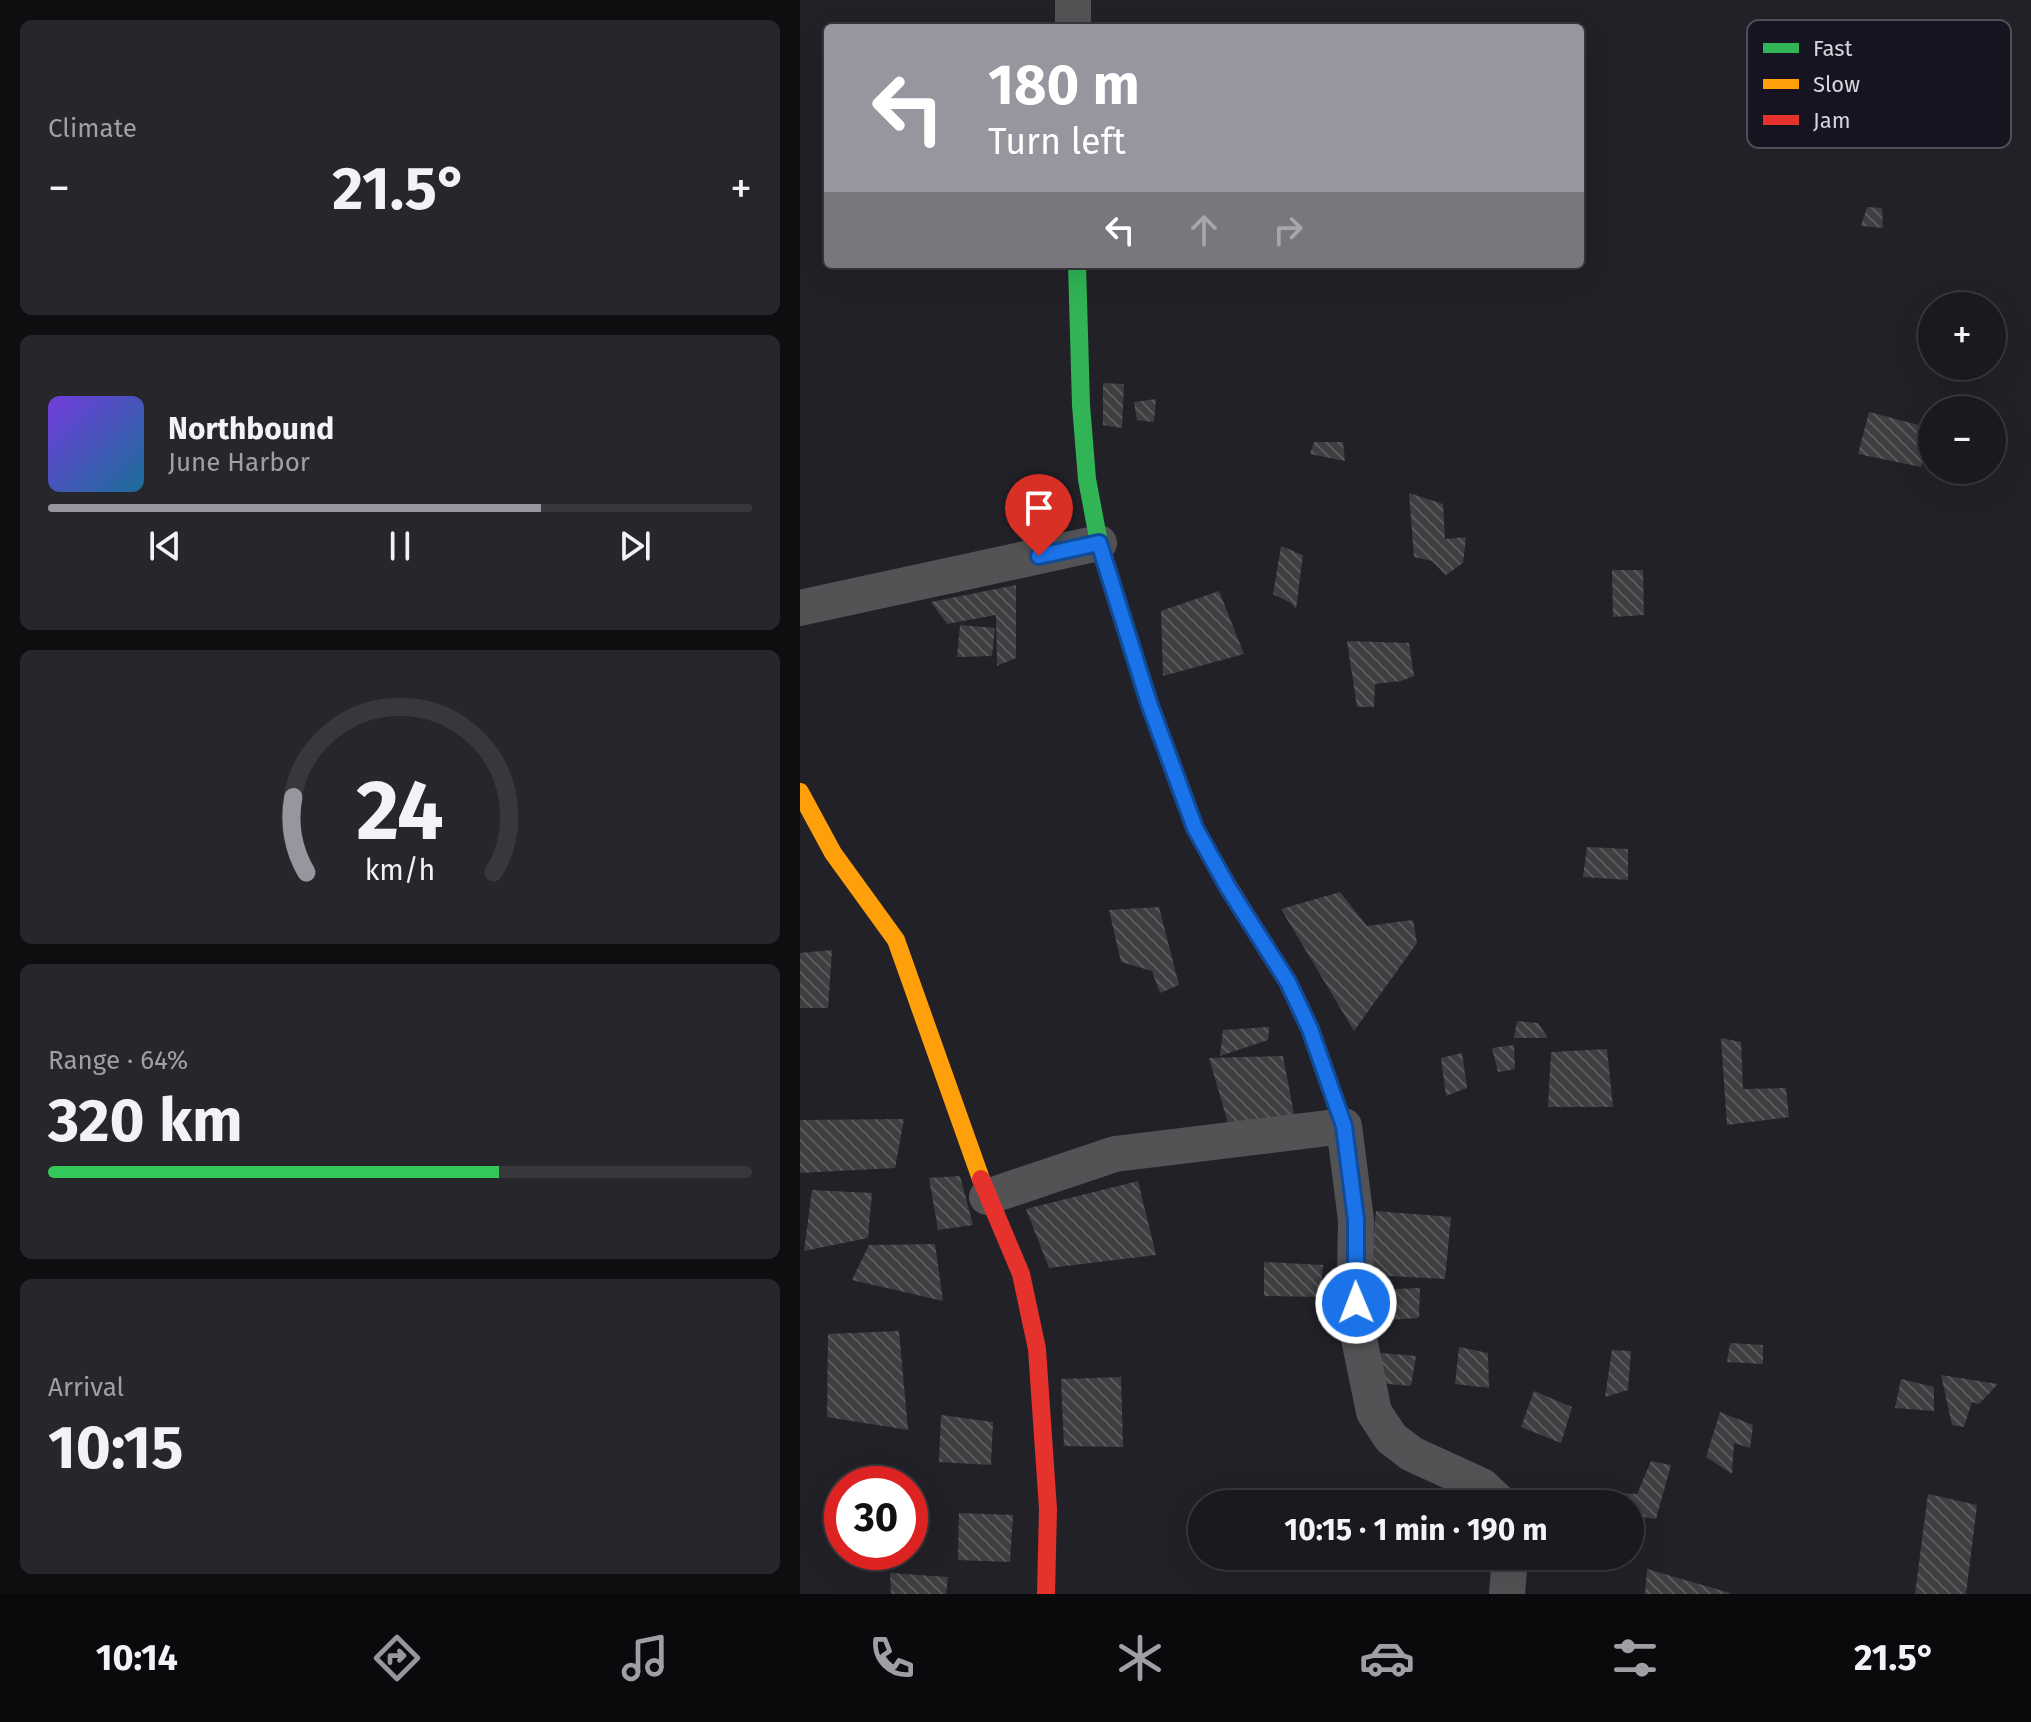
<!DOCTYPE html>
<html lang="en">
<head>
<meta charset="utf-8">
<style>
	:root { --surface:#1a191e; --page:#27262b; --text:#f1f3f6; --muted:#9fa0a4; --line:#38383c; --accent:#97959e }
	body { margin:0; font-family:"Fira Sans",sans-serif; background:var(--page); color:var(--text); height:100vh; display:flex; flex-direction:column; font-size:30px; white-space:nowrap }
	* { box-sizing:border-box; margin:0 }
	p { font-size:26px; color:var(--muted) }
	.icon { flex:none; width:44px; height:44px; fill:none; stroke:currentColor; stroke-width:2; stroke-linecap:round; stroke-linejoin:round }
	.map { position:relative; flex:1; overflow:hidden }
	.drawer { display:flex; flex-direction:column; gap:20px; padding:20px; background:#0e0e10; width:800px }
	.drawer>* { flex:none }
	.banner { position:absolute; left:24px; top:24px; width:760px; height:244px; border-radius:8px; box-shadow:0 8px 32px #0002,0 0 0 2px var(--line); background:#97959e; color:#fff; overflow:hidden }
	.controls { position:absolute; left:1118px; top:292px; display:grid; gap:16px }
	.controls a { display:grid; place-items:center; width:88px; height:88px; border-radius:50%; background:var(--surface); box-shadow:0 8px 32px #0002,0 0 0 2px var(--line); font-size:40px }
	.speed { position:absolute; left:24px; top:1466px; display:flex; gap:16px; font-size:40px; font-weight:700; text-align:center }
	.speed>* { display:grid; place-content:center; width:104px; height:104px; border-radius:50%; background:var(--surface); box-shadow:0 8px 32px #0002,0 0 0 2px var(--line); line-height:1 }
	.speed .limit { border:12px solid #d22; background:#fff; color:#111 }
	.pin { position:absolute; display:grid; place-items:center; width:68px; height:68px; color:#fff; margin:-82px -34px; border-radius:50% 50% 50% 0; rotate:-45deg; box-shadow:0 0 8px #0007 }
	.pin .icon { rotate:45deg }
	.me { position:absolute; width:88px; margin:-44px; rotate:359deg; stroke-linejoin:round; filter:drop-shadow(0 0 6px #0008) }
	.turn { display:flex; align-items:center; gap:28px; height:168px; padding:0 32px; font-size:36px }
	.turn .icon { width:104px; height:104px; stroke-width:2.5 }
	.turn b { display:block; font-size:56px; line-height:68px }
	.lanes { display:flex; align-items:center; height:76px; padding:0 32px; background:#0003; justify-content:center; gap:40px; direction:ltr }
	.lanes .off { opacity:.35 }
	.big { font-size:60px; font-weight:700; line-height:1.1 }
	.drawer .tile { flex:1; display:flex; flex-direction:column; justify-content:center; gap:12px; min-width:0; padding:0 28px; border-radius:12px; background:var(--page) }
	.drawer .dial { align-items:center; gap:0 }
	.dial svg { height:208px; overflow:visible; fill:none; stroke:var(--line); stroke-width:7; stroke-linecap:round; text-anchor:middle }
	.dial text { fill:var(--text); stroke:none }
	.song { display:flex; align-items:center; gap:24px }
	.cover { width:96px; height:96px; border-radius:12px; background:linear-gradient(135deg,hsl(260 70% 55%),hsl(200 70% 35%)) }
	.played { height:8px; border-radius:4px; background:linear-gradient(90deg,var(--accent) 70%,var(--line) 70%) }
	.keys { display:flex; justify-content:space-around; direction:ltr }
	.heat { display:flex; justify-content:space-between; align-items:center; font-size:44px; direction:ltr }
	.charge { height:12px; border-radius:6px; background:linear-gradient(90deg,#34c759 64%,var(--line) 0) }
	.trip { position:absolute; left:388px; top:1490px; width:456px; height:80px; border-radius:40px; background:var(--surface); box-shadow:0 8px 32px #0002,0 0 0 2px var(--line); font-weight:700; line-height:80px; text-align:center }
	.menu { display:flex; height:128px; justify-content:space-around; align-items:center; background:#0a0a0c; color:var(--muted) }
	.menu .icon { width:56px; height:56px }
	.menu .selected { color:var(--accent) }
	.menu b { font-size:36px; color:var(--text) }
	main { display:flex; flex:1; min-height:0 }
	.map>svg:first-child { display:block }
	.building { fill:url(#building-back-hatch) }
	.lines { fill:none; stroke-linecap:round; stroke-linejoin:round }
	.street { stroke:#535356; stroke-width:36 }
	.fast { stroke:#30b455; stroke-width:18 }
	.slow { stroke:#ff9f0a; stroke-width:18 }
	.jam { stroke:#e5322d; stroke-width:18 }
	.route-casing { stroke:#114b97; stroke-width:20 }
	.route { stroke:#1a73e8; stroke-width:14 }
	.key { fill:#171421; stroke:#504e59; stroke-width:2 }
	.key-label { font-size:22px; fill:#d6d4dd }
</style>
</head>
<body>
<main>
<section class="drawer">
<div class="tile"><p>Climate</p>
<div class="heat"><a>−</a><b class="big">21.5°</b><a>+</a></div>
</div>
<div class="tile">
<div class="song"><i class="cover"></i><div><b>Northbound</b><p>June Harbor</p></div></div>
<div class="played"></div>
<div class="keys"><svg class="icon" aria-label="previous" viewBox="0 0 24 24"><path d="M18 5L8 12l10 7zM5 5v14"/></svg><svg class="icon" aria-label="pause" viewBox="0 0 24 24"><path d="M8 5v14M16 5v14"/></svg><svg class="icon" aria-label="next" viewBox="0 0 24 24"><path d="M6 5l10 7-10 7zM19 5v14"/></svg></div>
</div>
<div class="tile dial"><svg viewBox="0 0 100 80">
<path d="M14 69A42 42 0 1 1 86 69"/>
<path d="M14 69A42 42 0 0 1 9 40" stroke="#97959e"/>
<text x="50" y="56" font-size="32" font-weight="700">24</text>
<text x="50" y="72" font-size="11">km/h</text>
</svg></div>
<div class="tile"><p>Range · 64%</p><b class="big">320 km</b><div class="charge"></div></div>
<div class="tile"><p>Arrival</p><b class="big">10:15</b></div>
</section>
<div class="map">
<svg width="1231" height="1594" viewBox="0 0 1231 1594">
	<defs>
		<pattern id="building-back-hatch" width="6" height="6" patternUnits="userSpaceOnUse" patternTransform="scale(2)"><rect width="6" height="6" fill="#3e3f40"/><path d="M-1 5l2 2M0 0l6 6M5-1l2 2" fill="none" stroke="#595a5b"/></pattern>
	</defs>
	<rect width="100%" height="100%" fill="#222128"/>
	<g class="building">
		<path d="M1067 207 1082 208 1083 228 1061 226Z"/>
		<path d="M303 383 324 384 322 428 303 425Z"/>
		<path d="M356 399 354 422 337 420 334 402Z"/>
		<path d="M1069 412 1130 428 1121 467 1058 454Z"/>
		<path d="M514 442H543L545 461 510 454Z"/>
		<path d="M609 493 643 504 645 539 666 537 663 563 646 575 632 561 614 557Z"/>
		<path d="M481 546 503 555 496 609 491 603 473 594Z"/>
		<path d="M812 570H843L844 615 813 617Z"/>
		<path d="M216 585V658L197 666 196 615 147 624 131 602Z"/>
		<path d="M419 591 444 654 363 676 361 611Z"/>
		<path d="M160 625 195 628 192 656 157 657Z"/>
		<path d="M547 641 609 643 614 676 601 681 575 684 574 707H557Z"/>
		<path d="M787 847 828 849V880L783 877Z"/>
		<path d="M540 892 567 926 613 920 617 943 554 1031 481 909Z"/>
		<path d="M359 907 379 985 360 993 352 971 321 962 309 910Z"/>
		<path d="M32 950 28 1008H0V953Z"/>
		<path d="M717 1021 738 1023 748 1038H714Z"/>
		<path d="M469 1027 468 1040 420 1056 423 1030Z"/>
		<path d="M921 1038 941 1042 943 1089 986 1088 989 1117 927 1125Z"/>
		<path d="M714 1045 715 1069 698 1072 692 1048Z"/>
		<path d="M807 1049 813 1107H748L751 1052Z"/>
		<path d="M662 1053 667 1088 646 1096 641 1058Z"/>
		<path d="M483 1056 495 1120 428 1123 409 1058Z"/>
		<path d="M104 1119 95 1168 0 1173V1120Z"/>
		<path d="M160 1176 173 1225 138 1230 129 1178Z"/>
		<path d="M338 1181 356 1255 249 1268 226 1209Z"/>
		<path d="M12 1190 72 1193 68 1238 4 1251Z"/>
		<path d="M576 1211 651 1217 645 1279 569 1275Z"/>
		<path d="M135 1244 143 1301 52 1280 69 1245Z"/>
		<path d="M464 1262 523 1265 520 1297 464 1296Z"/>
		<path d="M620 1288 619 1318 569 1321 573 1290Z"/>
		<path d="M99 1331 108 1430 27 1417 28 1334Z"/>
		<path d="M930 1343 963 1345V1364L927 1362Z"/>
		<path d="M659 1347 688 1353 689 1388 655 1384Z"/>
		<path d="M812 1350 831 1351 828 1390 805 1397Z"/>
		<path d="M580 1353 616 1356 611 1386 577 1383Z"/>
		<path d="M1141 1375 1198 1384 1179 1404 1172 1402 1164 1427 1152 1425Z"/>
		<path d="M321 1377 323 1447 264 1446 261 1379Z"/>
		<path d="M1101 1379 1134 1387V1411L1095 1408Z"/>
		<path d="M734 1391 772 1407 761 1443 721 1427Z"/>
		<path d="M920 1412 953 1425 950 1448 934 1443 932 1474 906 1457Z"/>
		<path d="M141 1415 193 1422 191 1465 139 1462Z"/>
		<path d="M851 1461 871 1465 856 1519 830 1515V1504H799L803 1492 837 1494Z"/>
		<path d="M1128 1494 1177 1505 1166 1594H1115Z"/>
		<path d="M159 1513 213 1515 210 1562 158 1560Z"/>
		<path d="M847 1569 930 1593V1594H845Z"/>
		<path d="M90 1573 148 1577 146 1594H91Z"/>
	</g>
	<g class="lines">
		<g class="street">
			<path d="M273 0V28"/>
			<path d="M0 608 299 543"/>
			<path d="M187 1197 315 1154 544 1126 556 1220 555 1277 557 1329 574 1412 591 1438 612 1454 682 1486 701 1504"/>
			<path d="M707 1594 710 1556"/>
		</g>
		<path class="fast" d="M277 264 281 405 287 479 299 543 349 703 395 828 421 874"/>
		<path class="slow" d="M0 792 33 853 96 940 181 1179"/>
		<g class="jam">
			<path d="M421 874 488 982 510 1029 544 1126"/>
			<path d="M181 1179 221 1274 237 1349 248 1509 246 1594"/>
		</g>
	</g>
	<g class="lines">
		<defs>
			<path id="route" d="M239 556 299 543 349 703 395 828 429 889 488 982 510 1029 544 1126 556 1220V1303"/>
		</defs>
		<use href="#route" class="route-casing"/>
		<use href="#route" class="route"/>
	</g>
	<rect x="947" y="20" width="264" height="128" rx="12" class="key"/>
	<rect x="963" y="43" width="36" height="10" fill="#30b455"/>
	<rect x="963" y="79" width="36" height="10" fill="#ff9f0a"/>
	<rect x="963" y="115" width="36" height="10" fill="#e5322d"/>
	<g class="key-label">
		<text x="1013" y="56">Fast</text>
		<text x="1013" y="92">Slow</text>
		<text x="1013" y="128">Jam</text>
	</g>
</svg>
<div class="controls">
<a>+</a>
<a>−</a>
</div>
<div class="speed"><div class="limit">30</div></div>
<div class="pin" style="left:239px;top:556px;background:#d93025"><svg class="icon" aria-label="arrive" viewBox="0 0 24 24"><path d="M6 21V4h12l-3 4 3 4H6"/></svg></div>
<svg class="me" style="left:556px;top:1303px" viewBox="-20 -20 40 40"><circle r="17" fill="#1a73e8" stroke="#fff" stroke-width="3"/><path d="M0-11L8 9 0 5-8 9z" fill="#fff"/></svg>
<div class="trip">10:15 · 1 min · 190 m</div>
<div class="banner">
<div class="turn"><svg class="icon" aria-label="left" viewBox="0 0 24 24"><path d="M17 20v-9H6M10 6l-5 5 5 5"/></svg><div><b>180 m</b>Turn left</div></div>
<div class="lanes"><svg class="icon" aria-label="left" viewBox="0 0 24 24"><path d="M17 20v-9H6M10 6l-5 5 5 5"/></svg><svg class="icon off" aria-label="ahead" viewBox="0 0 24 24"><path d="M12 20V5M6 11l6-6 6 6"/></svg><svg class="icon off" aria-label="right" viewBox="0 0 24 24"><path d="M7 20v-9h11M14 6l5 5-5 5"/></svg></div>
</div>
</div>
</main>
<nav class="menu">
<b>10:14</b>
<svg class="icon selected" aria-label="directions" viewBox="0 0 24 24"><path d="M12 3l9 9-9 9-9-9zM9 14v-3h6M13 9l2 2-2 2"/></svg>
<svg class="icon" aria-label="music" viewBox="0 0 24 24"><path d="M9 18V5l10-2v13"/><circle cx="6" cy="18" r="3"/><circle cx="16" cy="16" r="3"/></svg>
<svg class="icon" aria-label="phone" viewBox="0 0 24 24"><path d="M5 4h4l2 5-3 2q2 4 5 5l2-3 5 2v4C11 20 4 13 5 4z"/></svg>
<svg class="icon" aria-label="climate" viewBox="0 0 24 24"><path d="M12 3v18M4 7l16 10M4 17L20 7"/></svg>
<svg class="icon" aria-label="car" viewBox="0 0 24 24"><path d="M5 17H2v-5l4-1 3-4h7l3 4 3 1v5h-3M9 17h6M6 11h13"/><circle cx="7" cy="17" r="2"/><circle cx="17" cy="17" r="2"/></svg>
<svg class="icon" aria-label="filters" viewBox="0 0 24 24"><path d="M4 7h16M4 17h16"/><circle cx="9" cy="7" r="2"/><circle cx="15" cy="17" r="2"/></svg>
<b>21.5°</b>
</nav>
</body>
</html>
